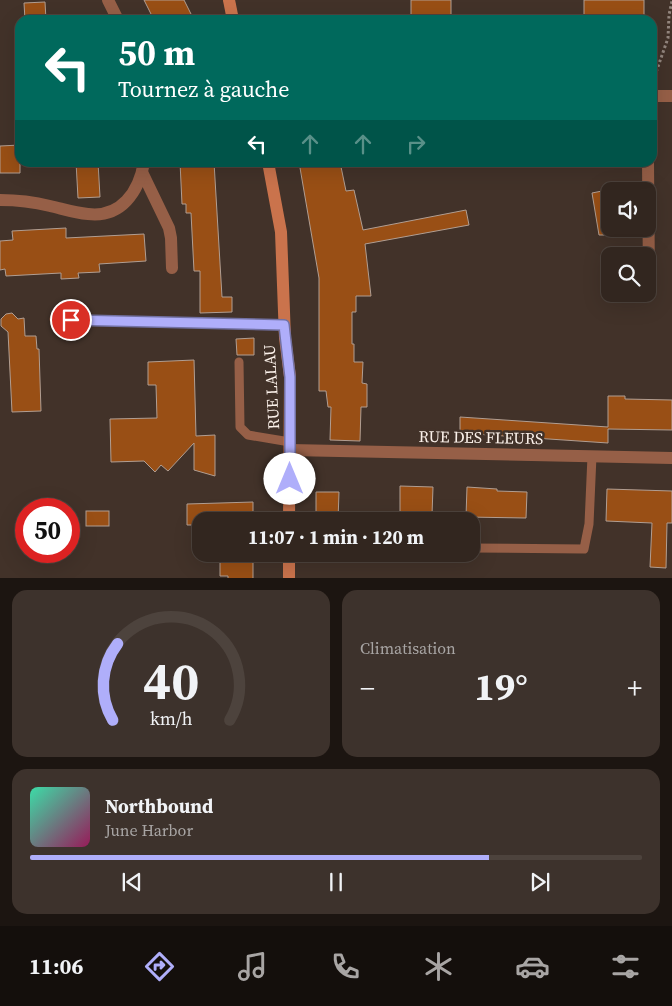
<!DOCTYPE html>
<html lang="fr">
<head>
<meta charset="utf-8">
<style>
	:root { --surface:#32261f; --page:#3d322c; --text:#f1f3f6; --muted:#a8a5a4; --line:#4d433d; --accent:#afaefa }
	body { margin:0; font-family:"Source Serif 4",serif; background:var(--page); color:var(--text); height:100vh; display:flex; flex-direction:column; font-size:19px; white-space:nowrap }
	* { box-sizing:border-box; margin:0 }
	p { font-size:16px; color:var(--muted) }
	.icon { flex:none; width:28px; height:28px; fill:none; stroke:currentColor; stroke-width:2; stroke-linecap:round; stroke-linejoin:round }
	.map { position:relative; height:578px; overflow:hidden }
	.sheet { display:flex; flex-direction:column; gap:12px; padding:12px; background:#1c1511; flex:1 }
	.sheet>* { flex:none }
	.guide { position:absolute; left:15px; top:15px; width:642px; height:152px; border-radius:15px; box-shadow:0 5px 20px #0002,0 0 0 1px var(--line); background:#00695c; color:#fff; overflow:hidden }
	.controls { position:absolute; left:601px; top:182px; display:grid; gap:10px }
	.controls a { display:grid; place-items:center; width:55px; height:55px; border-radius:10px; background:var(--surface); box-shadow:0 5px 20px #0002,0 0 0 1px var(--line); font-size:25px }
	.speed { position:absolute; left:15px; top:498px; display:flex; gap:10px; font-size:25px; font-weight:700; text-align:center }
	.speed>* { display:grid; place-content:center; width:65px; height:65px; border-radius:50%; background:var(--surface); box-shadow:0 5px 20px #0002,0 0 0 1px var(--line); line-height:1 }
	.speed .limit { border:8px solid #d22; background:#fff; color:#111 }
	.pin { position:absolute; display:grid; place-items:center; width:42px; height:42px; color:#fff; margin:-21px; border:2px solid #fff; border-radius:50%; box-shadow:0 1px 5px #0007 }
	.me { position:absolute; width:55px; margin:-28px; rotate:0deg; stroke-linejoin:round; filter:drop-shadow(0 0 4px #0008) }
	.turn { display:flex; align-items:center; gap:18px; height:105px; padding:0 20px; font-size:22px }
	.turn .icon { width:65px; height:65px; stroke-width:2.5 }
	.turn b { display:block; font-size:35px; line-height:42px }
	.lanes { display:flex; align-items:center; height:48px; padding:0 20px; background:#0003; justify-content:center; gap:25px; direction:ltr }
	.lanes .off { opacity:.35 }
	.big { font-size:38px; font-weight:700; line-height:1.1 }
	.sheet .widget { flex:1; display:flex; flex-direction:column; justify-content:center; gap:8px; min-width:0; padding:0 18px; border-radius:15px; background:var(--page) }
	.sheet .dial { align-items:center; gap:0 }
	.dial svg { height:130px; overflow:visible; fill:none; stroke:var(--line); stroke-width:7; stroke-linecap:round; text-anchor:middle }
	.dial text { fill:var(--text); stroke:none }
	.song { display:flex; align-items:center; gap:15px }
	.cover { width:60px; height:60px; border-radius:8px; background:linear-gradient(135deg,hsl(160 70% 55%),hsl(330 70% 35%)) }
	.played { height:5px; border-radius:2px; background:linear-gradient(90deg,var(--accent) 75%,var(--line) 75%) }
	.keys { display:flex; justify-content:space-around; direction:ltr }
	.heat { display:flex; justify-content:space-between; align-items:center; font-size:28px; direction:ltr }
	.sheet .tiles { flex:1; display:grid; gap:12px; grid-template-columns:1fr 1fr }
	.widget:last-child { grid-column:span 2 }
	.trip { position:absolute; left:192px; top:512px; width:288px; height:50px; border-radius:15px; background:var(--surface); box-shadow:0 5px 20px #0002,0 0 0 1px var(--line); font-weight:700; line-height:50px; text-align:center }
	.tabs { display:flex; height:80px; justify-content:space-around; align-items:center; background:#140f0c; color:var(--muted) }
	.tabs .icon { width:35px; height:35px }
	.tabs .active { color:var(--accent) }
	.tabs b { font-size:22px; color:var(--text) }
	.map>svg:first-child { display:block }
	.building { fill:#994f15; stroke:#b19e92 }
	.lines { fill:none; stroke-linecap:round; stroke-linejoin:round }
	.path { stroke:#93867e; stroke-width:3; stroke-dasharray:2.5 2.5; stroke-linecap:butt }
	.service { stroke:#965f47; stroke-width:9 }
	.minor { stroke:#965f47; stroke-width:12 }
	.secondary { stroke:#ca734c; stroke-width:12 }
	.route-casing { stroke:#7271a2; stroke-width:12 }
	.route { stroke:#afaefa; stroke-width:9 }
	.labels { text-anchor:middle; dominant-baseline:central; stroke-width:5; stroke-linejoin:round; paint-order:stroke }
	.street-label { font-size:16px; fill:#fbf1ea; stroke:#423229 }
</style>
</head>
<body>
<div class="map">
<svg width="672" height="579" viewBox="0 0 672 579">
	<rect width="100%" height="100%" fill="#423229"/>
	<g class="building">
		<path d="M144 0H184L194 20H154Z"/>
		<rect x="411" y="0" width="40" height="20"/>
		<rect x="584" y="0" width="60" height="20"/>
		<path d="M45 2 46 20H25L24 3Z"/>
		<path d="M20 145V173H0V146Z"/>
		<path d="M76 162H98L100 197 78 198Z"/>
		<path d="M180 162H214L222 297H232V312L200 313V271H194L191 213H186V204H182Z"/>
		<path d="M299 162H340L346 191 354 190 363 230 466 210 469 225 365 244 371 296H356V312H352V344H354V362H363L362 383 367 384V407H361L360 441 330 440 331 407H328L326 391H319V278Z"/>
		<path d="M607 190V235H599L592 193Z"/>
		<path d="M66 228V238L144 234 146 261 99 264 100 272 78 273 79 278 61 279V273L6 276 5 269 0 270V241L13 240 12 231Z"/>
		<path d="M12 313 18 319 24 318 25 336H36L37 349H39L41 411 12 412 8 332 1 326V319L6 314Z"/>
		<path d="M254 338V355H237L236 339Z"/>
		<path d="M194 360 196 436 215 435V476L194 470V443L168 471 161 465 155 472 144 461 111 462 110 419 157 418 156 385H148V362Z"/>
		<path d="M608 396H625V399L672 400V430L608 429V443L460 433V417L608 427Z"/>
		<path d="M400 486 433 487 432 515H400Z"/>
		<path d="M467 487 497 489V491L527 492 526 518 466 517Z"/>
		<path d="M607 489 672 491V523H667L666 568 650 567 652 523 606 521Z"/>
		<path d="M316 492H339L338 521H316Z"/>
		<path d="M253 502V521H201V525H187V504Z"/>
		<rect x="86" y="511" width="23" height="15"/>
		<path d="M220 554H253V579H228V576H220Z"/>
	</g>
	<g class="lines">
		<path class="path" d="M653 81 668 38 669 15 672 1"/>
		<g class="service">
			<path d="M54 319 284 325"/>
			<path d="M239 362 240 427 248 435 290 442"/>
			<path d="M471 548 584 549 589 524 592 456"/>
		</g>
		<g class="minor">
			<path d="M108 0 118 20"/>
			<path d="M652 96H672"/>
			<path d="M648 162 649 282"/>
			<path d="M142 172 169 228 171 238 172 268"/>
			<path d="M0 200C17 200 34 202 50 206 63 209 75 213 88 214 121 218 139 192 144 162"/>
			<path d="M290 450 672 458"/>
		</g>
		<g class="secondary">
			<path d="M229 0 233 20"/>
			<path d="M268 162 281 232 285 338 290 377 289 521"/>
			<path d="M289 579V554"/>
		</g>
	</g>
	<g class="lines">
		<defs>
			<path id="route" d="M71 320 284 325 290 377V479"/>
		</defs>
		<use href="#route" class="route-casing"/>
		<use href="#route" class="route"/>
	</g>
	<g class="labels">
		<g class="street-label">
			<text transform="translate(271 387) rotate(-93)">RUE LALAU</text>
			<text transform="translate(481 437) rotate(1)">RUE DES FLEURS</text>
		</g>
	</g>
</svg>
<div class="controls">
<a><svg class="icon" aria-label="sound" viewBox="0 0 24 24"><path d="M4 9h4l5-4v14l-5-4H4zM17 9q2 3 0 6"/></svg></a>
<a><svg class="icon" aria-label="search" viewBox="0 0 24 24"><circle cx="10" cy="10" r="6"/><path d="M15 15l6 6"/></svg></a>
</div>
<div class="speed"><div class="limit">50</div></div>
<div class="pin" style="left:71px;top:320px;background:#d93025"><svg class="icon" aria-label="arrive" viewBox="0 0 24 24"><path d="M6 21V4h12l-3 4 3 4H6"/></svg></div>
<svg class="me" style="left:290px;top:479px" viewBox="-20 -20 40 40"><circle r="19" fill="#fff"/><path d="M0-13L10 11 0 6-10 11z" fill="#afaefa"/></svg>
<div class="trip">11:07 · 1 min · 120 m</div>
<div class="guide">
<div class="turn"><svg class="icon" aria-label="left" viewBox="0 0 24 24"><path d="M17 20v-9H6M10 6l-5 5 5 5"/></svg><div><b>50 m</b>Tournez à gauche</div></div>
<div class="lanes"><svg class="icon" aria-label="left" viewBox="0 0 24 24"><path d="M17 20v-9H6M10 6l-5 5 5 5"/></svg><svg class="icon off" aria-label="ahead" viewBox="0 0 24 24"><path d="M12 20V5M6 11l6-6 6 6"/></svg><svg class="icon off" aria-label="ahead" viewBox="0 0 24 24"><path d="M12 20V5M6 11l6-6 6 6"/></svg><svg class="icon off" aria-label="right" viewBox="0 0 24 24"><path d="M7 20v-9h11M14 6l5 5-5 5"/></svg></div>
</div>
</div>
<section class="sheet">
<div class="tiles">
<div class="widget dial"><svg viewBox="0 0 100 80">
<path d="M14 69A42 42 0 1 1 86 69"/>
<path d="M14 69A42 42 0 0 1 17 22" stroke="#afaefa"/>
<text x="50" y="56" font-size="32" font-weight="700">40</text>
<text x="50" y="72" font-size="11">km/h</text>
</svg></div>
<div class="widget"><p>Climatisation</p>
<div class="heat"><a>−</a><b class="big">19°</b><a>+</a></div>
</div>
<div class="widget">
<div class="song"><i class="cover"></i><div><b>Northbound</b><p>June Harbor</p></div></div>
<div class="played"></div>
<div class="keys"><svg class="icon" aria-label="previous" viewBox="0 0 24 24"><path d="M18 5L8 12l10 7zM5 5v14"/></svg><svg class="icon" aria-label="pause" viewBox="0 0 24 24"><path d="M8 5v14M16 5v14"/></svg><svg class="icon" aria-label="next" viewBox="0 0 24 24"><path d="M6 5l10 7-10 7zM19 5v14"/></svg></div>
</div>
</div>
</section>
<nav class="tabs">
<b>11:06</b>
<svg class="icon active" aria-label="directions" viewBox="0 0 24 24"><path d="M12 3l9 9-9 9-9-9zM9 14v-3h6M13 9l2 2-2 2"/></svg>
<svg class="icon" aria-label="music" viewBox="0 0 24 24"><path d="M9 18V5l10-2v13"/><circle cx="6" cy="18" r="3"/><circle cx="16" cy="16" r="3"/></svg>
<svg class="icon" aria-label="phone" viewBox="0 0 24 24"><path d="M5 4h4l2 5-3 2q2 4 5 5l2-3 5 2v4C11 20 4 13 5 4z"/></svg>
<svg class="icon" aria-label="climate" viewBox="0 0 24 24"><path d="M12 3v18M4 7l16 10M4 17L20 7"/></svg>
<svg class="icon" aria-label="car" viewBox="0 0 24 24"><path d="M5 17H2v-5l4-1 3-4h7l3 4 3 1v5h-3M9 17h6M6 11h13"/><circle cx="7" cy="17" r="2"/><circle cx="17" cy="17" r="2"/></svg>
<svg class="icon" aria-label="filters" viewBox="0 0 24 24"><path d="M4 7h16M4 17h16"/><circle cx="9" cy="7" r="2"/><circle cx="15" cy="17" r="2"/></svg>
</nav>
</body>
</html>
